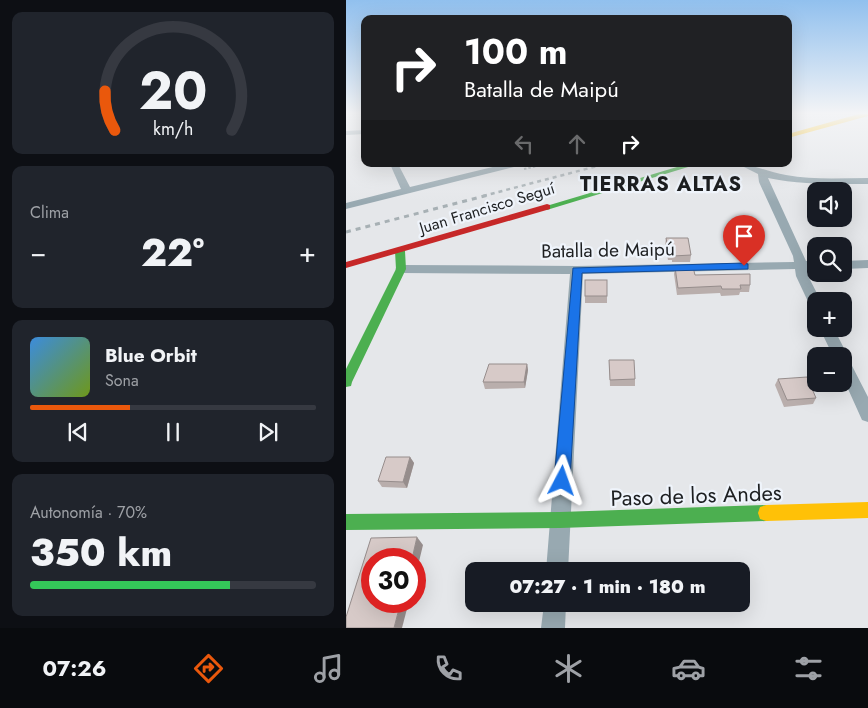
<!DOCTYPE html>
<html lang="es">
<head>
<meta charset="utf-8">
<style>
	:root { --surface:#171b24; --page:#20242c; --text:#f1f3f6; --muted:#9ea1a6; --line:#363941; --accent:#ea580c }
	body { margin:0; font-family:Jost,sans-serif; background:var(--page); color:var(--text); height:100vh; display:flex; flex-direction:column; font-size:19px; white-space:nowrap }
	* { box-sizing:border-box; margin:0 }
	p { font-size:16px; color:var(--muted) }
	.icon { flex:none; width:28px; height:28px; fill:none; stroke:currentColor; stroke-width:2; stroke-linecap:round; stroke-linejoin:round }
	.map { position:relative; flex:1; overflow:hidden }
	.panel { display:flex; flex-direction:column; gap:12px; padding:12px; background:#0d0f14; width:346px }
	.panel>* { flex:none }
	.guide { position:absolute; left:15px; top:15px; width:431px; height:152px; border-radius:10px; box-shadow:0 5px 20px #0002; background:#202124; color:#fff; overflow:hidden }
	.tools { position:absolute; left:461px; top:182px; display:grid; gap:10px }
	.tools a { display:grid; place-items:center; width:45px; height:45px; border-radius:10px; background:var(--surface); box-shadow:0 5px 20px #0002; font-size:25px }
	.speed { position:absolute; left:15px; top:548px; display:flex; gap:10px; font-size:25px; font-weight:700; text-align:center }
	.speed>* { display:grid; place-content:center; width:65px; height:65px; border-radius:50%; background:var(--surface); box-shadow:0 5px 20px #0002; line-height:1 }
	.speed .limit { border:8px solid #d22; background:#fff; color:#111 }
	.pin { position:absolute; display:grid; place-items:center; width:42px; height:42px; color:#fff; margin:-51px -21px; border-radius:50% 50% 50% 0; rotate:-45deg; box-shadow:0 0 5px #0007 }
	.pin .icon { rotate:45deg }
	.me { position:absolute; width:55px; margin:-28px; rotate:4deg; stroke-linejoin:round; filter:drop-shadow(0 0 4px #0008) }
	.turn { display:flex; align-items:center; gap:18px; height:105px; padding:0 20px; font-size:22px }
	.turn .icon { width:65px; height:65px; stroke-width:2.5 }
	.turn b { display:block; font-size:35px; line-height:42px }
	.lanes { display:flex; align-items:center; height:48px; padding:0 20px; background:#0003; justify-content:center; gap:25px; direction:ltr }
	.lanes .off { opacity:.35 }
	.big { font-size:38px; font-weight:800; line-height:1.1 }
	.panel .tile { flex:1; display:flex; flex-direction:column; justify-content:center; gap:8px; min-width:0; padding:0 18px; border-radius:10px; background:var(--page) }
	.panel .dial { align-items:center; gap:0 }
	.dial svg { height:130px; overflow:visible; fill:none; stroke:var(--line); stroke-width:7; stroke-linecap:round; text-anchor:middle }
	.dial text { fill:var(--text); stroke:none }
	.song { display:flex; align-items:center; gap:15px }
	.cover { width:60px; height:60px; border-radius:8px; background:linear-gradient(135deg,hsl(210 70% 55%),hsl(80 70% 35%)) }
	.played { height:5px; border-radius:2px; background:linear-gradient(90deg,var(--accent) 35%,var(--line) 35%) }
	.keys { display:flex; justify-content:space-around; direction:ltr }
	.heat { display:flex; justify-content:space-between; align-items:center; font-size:28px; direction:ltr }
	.charge { height:8px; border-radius:4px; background:linear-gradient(90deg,#34c759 70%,var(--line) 0) }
	.trip { position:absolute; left:119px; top:562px; width:285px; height:50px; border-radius:10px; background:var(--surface); box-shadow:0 5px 20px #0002; font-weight:800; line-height:50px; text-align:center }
	.tab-bar { display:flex; height:80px; justify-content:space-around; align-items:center; background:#090b0e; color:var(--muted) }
	.tab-bar .icon { width:35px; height:35px }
	.tab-bar .on { color:var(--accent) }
	.tab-bar b { font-size:22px; color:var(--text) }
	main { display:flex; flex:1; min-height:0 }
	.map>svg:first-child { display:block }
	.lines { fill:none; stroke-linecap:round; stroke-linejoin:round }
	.path { stroke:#a6b0b4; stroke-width:2; stroke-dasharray:2.5 2; stroke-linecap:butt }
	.street { fill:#98a9b1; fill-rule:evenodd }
	.fast { fill:#4caf50; fill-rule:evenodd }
	.slow { fill:#ffc107; fill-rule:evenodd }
	.jam { fill:#c62828; fill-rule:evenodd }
	.rail-far1 { stroke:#a7b0b4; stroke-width:2.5; stroke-dasharray:4 4; stroke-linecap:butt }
	.rail { stroke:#a7b0b4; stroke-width:3; stroke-dasharray:5 5; stroke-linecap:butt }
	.wall { fill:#b9aeac }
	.shaded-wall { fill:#968d8c }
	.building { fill:#d7cac8; stroke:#968d8c }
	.route { fill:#1a73e8; stroke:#114b97 }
	.labels { text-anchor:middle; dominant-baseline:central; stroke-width:4.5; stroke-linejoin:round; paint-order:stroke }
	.far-street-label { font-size:16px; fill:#1d1f21; stroke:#eff4fb }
	.street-label { font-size:19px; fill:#1d1f21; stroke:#eff4fb }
	.far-district-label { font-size:20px; font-weight:bold; letter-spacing:1px; fill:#1d1f21; stroke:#eff4fb }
	.near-street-label { font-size:22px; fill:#1d1f21; stroke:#eff4fb }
</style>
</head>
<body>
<main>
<section class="panel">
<div class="tile dial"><svg viewBox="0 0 100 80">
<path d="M14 69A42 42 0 1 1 86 69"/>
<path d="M14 69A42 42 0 0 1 8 45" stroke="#ea580c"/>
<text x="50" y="56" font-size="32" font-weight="700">20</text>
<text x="50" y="72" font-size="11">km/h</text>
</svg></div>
<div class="tile"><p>Clima</p>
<div class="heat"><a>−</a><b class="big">22°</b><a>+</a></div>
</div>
<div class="tile">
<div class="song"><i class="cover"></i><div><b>Blue Orbit</b><p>Sona</p></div></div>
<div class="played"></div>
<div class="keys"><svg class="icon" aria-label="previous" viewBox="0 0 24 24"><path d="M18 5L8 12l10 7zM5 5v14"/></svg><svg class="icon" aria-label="pause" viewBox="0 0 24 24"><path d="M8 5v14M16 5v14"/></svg><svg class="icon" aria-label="next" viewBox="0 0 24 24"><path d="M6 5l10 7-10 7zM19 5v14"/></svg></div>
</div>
<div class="tile"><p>Autonomía · 70%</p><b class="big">350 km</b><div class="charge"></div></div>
</section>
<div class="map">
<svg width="522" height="628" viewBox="0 0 522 628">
	<rect width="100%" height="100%" fill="#e5e7ea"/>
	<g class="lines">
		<path class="path" d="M178 169 200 164"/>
		<g class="street">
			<path d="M19 130V134L0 135V131Z"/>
			<path d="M44 164H52L64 187 159 164H174L172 166 0 209V203L55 189Z"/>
			<path d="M392 164C408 164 423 173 440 175 467 180 495 178 522 178V184C488 184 455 185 422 178L460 261H470V269H461L462 276 475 301H470V310L465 308 450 276 449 269 237 274 222 571H200L224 274 55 273 49 269 55 265 231 266 448 262 447 256 413 182 412 174Z"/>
			<path d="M522 260V268L498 269V261Z"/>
			<path d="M474 329H488L502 356 500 359 503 360 522 397V422L516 420 498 380V356H487Z"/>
			<path d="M198 604H220L219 628H195Z"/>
		</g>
		<g class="fast">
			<path d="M341 164H352L204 209 201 210 197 207Z"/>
			<path d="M54 248 59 251 60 269 6 382 5 386 0 387V369L50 269 49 251Z"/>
			<path d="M420 505 426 507 428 513 426 519 420 521 214 528 0 530V514L214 512Z"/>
		</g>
		<g class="slow">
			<path d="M513 114H522V116L442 138V134Z"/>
			<path d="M522 502V518L420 521 414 519 412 513 414 507 420 505Z"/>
		</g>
		<path class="jam" d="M201 204 204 205V209L0 268V262Z"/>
		<g class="rail-far1">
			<path d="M442 115 446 114"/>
			<path d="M137 196 259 164"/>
		</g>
		<path class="rail" d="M0 232 142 195"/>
	</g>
	<g class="wall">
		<path d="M320 238 345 255 344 262H326V260H322L319 245Z"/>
		<path d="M329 267 349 275 404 285 403 292H394L393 295 375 296 374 293 331 295 328 274Z"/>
		<rect x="239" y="280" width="22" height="23"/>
		<path d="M263 360 289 379V386H264Z"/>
		<path d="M181 364 182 370 179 388 139 389 137 382Z"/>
		<path d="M432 379 470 398 467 404 438 407 429 385Z"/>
		<path d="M64 457 68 463 61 488 36 487 32 481Z"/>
	</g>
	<g class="shaded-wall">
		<path d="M181 364 182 370 179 388 178 382Z"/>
		<path d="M64 457 68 463 61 488 57 482Z"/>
		<path d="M71 537 77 545 69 578V559H66Z"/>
		<path d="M55 601H63L56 628H48Z"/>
	</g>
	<g class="building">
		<path d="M320 238H342L345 255 327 256 326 253H323Z"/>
		<path d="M329 267H347L349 275 404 274V285H394L395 289H376L375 286 332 288Z"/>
		<rect x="239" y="280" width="22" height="16"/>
		<path d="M263 360H288L289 379 264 380Z"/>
		<path d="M143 364H181L178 382H137Z"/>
		<path d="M461 377 470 398 441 400 432 379Z"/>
		<path d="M40 457H64L57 482 32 481Z"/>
		<path d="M71 537 66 559H26V601H55L48 628H0V617L25 538Z"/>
	</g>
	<linearGradient id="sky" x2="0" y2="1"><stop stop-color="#91c0ee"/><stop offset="0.56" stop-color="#f3f4f6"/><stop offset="1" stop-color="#f3f4f6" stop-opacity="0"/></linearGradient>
	<rect width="522" height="202" fill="url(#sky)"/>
	<path class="route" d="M398 263 402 264V269L236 273 224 481 222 486 216 489 211 486 208 481 227 268Z"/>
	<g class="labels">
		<g class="far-street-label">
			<text transform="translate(141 208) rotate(-17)">Juan Francisco Seguí</text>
		</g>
		<g class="street-label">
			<text transform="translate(262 250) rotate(-1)">Batalla de Maipú</text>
		</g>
		<g class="far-district-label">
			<text x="315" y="184">TIERRAS ALTAS</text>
		</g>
		<g class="near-street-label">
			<text transform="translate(350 495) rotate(-2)">Paso de los Andes</text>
		</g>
	</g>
</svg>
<div class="tools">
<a><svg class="icon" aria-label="sound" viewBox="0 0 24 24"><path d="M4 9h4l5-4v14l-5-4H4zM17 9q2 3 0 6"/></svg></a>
<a><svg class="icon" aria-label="search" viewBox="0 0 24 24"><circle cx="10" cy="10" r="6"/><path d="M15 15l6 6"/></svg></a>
<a>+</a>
<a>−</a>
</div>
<div class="speed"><div class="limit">30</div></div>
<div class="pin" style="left:398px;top:266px;background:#d93025"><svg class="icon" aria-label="arrive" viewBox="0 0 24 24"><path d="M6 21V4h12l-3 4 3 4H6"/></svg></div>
<svg class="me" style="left:216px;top:481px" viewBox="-20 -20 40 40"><path d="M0-17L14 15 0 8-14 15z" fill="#1a73e8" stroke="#fff" stroke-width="4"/></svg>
<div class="trip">07:27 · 1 min · 180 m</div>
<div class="guide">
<div class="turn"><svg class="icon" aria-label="right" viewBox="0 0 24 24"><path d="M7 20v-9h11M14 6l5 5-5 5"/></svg><div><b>100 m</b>Batalla de Maipú</div></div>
<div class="lanes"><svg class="icon off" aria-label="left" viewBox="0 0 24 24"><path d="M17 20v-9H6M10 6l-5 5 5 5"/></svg><svg class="icon off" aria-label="ahead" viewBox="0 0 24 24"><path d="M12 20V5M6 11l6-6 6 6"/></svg><svg class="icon" aria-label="right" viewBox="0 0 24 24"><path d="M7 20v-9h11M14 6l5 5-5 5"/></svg></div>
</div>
</div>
</main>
<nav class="tab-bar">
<b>07:26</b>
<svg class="icon on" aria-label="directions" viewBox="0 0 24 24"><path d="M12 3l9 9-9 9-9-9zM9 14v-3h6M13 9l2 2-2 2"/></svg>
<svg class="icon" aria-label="music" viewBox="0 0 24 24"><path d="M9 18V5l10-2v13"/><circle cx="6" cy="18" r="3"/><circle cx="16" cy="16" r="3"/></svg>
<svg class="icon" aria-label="phone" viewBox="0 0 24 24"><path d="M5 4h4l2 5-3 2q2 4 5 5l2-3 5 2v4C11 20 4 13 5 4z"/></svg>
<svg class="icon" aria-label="climate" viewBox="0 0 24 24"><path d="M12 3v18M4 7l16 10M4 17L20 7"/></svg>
<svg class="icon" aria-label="car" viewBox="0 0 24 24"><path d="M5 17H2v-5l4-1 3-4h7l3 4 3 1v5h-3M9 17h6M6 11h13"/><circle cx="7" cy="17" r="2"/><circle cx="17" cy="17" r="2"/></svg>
<svg class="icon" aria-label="filters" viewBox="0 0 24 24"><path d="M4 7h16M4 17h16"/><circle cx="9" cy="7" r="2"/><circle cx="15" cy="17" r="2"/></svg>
</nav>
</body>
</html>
